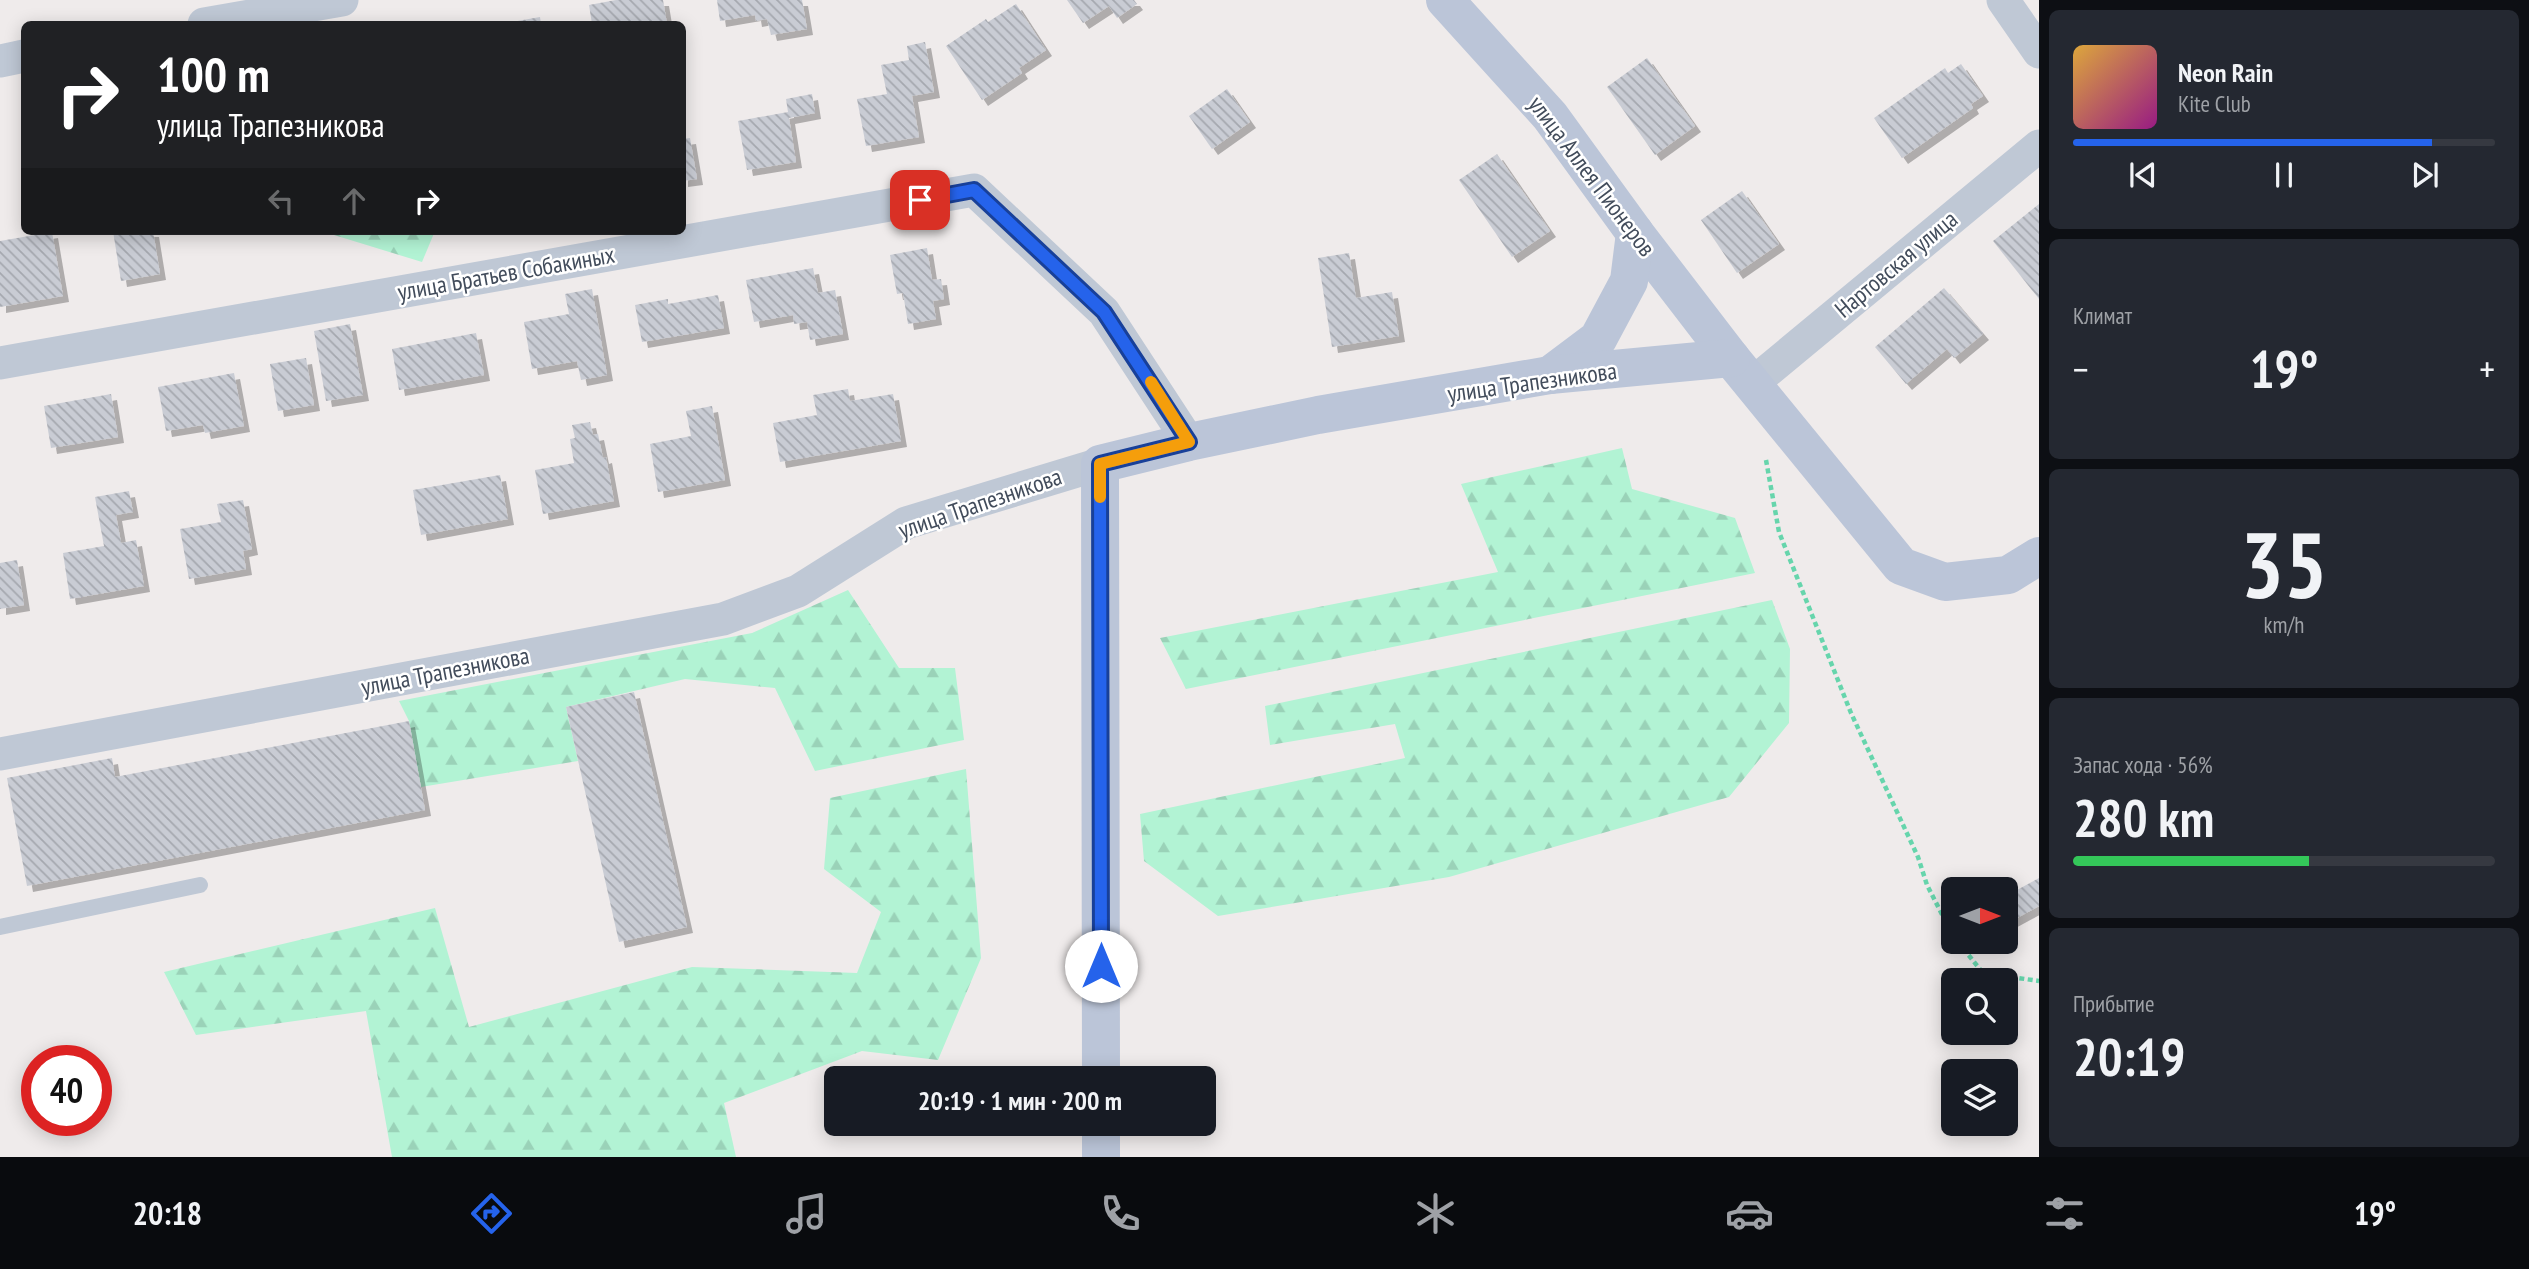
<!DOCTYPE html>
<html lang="ru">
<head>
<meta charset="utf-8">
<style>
	:root { --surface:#171b24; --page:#242831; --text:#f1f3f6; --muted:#9ea1a6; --line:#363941; --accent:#2563eb }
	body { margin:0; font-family:"PT Sans Narrow",sans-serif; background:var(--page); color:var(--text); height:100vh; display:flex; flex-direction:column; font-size:26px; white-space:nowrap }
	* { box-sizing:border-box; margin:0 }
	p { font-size:23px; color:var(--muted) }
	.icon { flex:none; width:38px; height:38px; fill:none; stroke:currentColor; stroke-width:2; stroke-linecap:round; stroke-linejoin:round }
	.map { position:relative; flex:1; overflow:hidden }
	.sheet { display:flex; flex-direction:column; gap:10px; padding:10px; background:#0d0f14; width:490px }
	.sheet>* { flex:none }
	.hud { position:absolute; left:21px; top:21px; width:665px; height:214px; border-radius:10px; box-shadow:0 4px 18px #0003; background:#202124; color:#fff; overflow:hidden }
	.needle { width:46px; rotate:90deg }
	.controls { position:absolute; left:1941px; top:877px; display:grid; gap:14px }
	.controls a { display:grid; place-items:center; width:77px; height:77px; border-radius:10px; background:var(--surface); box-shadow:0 4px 18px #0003; font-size:35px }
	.speed { position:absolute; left:21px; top:1045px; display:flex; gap:14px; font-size:35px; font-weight:700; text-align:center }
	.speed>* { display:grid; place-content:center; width:91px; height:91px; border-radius:50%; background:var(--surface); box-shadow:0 4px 18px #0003; line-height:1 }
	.speed .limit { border:10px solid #d22; background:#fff; color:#111 }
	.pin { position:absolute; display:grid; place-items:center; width:60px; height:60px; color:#fff; margin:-30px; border-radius:14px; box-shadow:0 4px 10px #0006 }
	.me { position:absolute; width:77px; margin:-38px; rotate:0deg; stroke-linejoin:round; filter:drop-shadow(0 0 5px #0008) }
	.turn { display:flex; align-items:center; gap:24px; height:147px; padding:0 21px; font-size:32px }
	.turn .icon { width:91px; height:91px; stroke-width:2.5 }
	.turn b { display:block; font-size:49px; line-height:60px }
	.lanes { display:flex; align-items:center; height:66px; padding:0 21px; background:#0003; justify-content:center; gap:35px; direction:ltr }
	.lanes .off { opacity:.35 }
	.big { font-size:52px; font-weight:800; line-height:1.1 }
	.sheet .card { flex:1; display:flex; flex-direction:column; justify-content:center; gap:10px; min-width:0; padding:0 24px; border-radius:10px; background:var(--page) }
	.sheet .dial { align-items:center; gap:0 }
	.dial b { font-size:91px; line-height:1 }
	.song { display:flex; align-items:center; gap:21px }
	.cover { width:84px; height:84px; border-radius:10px; background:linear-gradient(135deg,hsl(40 70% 55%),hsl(310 70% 35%)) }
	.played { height:7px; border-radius:4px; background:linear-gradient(90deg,var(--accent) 85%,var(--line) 85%) }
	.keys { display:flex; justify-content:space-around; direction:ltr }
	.heat { display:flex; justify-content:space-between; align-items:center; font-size:38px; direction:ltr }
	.charge { height:10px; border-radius:5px; background:linear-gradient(90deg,#34c759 56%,var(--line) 0) }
	.trip { position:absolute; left:824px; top:1066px; width:392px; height:70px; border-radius:10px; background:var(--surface); box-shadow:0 4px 18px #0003; font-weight:800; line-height:70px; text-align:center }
	.menu { display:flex; height:112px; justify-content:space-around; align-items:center; background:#090b0e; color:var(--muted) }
	.menu .icon { width:49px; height:49px }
	.menu .current { color:var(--accent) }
	.menu b { font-size:32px; color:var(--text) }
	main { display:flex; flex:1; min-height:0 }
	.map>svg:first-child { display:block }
	.forest { fill:url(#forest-firs) }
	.building { fill:url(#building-back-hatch); filter:url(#shadow) }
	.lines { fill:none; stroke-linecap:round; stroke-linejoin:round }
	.path { stroke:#66d5ac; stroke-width:4.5; stroke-dasharray:5 3.5; stroke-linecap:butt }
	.lane { stroke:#bfc8d5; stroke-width:16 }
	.street { stroke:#bfc8d5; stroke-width:33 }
	.secondary { stroke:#bbc5d8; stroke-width:38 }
	.route-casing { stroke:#184099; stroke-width:18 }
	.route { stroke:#2563eb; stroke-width:12 }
	.slow { stroke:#f59e0b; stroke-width:12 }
	.labels { text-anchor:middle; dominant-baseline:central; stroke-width:5; stroke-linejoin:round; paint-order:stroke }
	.street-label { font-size:24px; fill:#424c5b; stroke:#fff }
</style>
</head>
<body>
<main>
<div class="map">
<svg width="2039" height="1157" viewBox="0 0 2039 1157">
	<defs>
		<pattern id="forest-firs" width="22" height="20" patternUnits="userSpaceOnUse" patternTransform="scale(1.75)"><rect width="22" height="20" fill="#b2f3d4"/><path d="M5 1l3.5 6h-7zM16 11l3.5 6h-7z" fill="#9ad2b8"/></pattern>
		<pattern id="building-back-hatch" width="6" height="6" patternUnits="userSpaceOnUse" patternTransform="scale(1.75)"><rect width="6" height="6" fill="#c9ccd4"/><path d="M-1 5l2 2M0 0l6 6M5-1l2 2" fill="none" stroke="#a5a8af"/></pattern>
		<filter id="shadow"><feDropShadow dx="6" dy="6" stdDeviation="0" flood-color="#0004"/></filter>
	</defs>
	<rect width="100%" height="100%" fill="#efebeb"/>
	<g class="forest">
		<path d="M321 231H435L422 262Z"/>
		<path d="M1622 448 1632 489 1735 518 1755 573 1186 689 1160 638 1498 572 1461 484Z"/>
		<path d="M848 590 899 668H955L964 740 815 771 775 688 685 679 566 707 578 761 421 787 409 721 399 701 752 633Z"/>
		<path d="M1772 600 1790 649 1789 723 1729 797 1449 877 1218 916 1144 861 1140 814 1405 758 1395 724 1270 745 1265 706Z"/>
		<path d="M966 769 981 958 938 1060 862 1051 724 1103 736 1157H392L366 1011 196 1035 164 972 435 908 469 1027 692 967 857 973 881 912 824 869 830 798Z"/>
	</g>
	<g class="building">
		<path d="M616 0H663L667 24H592L589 5Z"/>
		<path d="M717 0H802L807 29 771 35 767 19 756 21 755 15 720 21Z"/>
		<path d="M1067 0H1134L1137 4 1117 18 1109 6 1083 23Z"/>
		<path d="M1016 4 1046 50 1019 68 1022 73 982 100 946 46 986 19 988 22Z"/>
		<path d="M540 17 541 24H506V23Z"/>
		<path d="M925 42 934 92 912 96 919 137 866 146 857 99 887 94 881 65 909 60 907 46Z"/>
		<path d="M1647 58 1695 126 1655 155 1607 87Z"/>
		<path d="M1961 64 1983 96 1971 104 1973 108 1902 158 1874 118 1945 68 1948 73Z"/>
		<path d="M1227 89 1250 122 1212 149 1189 116Z"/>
		<path d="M812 94 815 113 789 118 796 162 747 170 738 121 788 112 786 99Z"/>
		<path d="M690 138 697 179 682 181V139Z"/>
		<path d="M1497 154 1550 231 1512 257 1459 180Z"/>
		<path d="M1742 191 1779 244 1737 273 1701 220Z"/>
		<path d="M2039 204V299L1993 241Z"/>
		<path d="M113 231H153L160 274 121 281Z"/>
		<path d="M52 232 63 296 0 307V241Z"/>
		<path d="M927 248 932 280 941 279 944 299 933 301 936 319 908 324 903 293 897 294 890 255Z"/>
		<path d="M1349 253 1356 298 1392 292 1399 336 1332 347 1318 258Z"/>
		<path d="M813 268 818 293 835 290 843 334 810 340 807 322 794 324 793 315 754 322 746 280Z"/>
		<path d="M1944 288 1983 334 1954 358 1947 349 1906 384 1875 347Z"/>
		<path d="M592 289 607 375 581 380 577 361 532 369 524 322 569 314 565 294Z"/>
		<path d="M718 295 724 328 642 342 635 305 668 299V304Z"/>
		<path d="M350 324 363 395 326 401 314 331Z"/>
		<path d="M476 333 484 375 399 390 392 349Z"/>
		<path d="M306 358 314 405 278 411 270 364Z"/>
		<path d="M234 373 244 426 205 433 203 425 166 431 158 387Z"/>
		<path d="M848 389 850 401 893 394 901 441 780 462 773 423 817 415 813 395Z"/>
		<path d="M111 394 118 437 51 448 44 406Z"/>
		<path d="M712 406 725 480 658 492 650 444 691 436 686 411Z"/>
		<path d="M590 422 593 435 598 434 603 458 606 457 614 501 543 514 535 470 574 463 570 439 575 438 572 425Z"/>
		<path d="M500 475 508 519 421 535 413 490Z"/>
		<path d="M129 491 133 512 116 515 121 543 136 540 144 586 70 599 63 553 104 546 95 497Z"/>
		<path d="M243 500 252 549 243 551 246 569 189 579 180 529 221 522 217 504Z"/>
		<path d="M17 560 24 605 0 609V563Z"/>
		<path d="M634 692 687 927 619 942 566 707Z"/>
		<path d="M409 721 425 810 27 886 7 778 112 758 115 777Z"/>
		<path d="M2039 878V906L2006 924V896Z"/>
	</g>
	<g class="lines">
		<g class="path">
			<path d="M1766 460 1779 532 1851 713 1918 857 1927 885 1953 936"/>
			<path d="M1958 942 1983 973 2039 981"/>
		</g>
		<path class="lane" d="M0 927 200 885"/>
		<g class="street">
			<path d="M2003 0 2039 52"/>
			<path d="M204 24 342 0"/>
			<path d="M0 61 24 56"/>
			<path d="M0 363 974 190 1104 312 1189 442"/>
			<path d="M1753 383 2039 146"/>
			<path d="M0 754 723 619 798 591 906 523 1100 464"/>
		</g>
		<g class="secondary">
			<path d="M1445 0 1550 116 1635 233 1731 358 1901 566 1945 582 2008 575 2039 556"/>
			<path d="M1550 375 1598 339 1629 281 1635 233"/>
			<path d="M1101 1078 1100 464 1189 442 1318 415 1550 375 1731 358"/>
			<path d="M1101 1124V1157"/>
		</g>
	</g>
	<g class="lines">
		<defs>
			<path id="route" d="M920 200 974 190 1104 312 1189 442 1100 464 1101 966"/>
		</defs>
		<use href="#route" class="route-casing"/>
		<use href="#route" class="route"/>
		<path class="slow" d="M1100 497V464L1189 442 1151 382"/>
	</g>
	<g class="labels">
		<g class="street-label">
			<text transform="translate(1592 176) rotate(53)">улица Аллея Пионеров</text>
			<text transform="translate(1896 264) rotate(-40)">Нартовская улица</text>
			<text transform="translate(506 273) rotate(-10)">улица Братьев Собакиных</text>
			<text transform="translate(1532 382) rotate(-8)">улица Трапезникова</text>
			<text transform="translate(980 503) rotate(-19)">улица Трапезникова</text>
			<text transform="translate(445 671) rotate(-11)">улица Трапезникова</text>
		</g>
	</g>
</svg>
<div class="controls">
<a><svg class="needle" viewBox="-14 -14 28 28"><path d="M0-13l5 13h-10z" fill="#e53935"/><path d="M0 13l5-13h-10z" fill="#9ea1a6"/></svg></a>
<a><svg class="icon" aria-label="search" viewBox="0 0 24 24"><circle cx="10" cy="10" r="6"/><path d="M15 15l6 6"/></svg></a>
<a><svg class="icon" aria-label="layers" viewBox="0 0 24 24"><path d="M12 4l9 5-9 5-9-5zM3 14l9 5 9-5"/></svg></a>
</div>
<div class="speed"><div class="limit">40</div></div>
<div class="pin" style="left:920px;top:200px;background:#d93025"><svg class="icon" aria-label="arrive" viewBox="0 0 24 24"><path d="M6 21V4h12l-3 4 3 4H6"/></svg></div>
<svg class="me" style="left:1101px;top:966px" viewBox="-20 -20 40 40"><circle r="19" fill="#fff"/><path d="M0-13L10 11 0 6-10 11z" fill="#2563eb"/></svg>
<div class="trip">20:19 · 1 мин · 200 m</div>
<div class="hud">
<div class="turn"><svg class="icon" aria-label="right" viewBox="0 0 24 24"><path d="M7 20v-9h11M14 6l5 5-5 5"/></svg><div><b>100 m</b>улица Трапезникова</div></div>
<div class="lanes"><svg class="icon off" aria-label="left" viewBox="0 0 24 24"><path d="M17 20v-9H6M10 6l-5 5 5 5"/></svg><svg class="icon off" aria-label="ahead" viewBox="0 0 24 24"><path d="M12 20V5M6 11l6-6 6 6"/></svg><svg class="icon" aria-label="right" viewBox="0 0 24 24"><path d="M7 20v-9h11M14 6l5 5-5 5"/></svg></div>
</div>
</div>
<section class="sheet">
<div class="card">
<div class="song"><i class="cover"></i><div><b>Neon Rain</b><p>Kite Club</p></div></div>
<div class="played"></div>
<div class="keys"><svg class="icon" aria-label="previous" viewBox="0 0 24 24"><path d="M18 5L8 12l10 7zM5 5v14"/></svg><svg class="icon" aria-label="pause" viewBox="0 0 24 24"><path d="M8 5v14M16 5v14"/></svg><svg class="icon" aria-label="next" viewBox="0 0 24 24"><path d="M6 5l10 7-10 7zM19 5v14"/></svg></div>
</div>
<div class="card"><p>Климат</p>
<div class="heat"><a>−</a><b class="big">19°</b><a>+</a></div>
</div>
<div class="card dial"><b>35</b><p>km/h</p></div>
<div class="card"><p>Запас хода · 56%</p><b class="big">280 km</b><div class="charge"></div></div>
<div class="card"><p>Прибытие</p><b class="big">20:19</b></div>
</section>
</main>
<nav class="menu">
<b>20:18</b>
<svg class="icon current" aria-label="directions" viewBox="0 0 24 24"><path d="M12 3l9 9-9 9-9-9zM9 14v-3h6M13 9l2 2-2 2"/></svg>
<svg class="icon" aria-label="music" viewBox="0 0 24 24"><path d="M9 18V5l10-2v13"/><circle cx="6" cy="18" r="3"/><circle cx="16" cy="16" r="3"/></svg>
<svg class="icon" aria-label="phone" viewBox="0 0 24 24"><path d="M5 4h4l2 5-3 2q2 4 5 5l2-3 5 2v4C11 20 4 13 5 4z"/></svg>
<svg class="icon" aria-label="climate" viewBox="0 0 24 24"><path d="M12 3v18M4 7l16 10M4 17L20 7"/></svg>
<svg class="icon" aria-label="car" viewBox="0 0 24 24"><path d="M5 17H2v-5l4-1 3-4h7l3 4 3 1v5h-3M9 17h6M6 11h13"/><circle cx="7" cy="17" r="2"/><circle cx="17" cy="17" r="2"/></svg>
<svg class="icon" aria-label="filters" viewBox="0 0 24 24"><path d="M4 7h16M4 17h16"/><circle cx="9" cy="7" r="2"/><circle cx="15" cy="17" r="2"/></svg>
<b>19°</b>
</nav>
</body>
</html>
